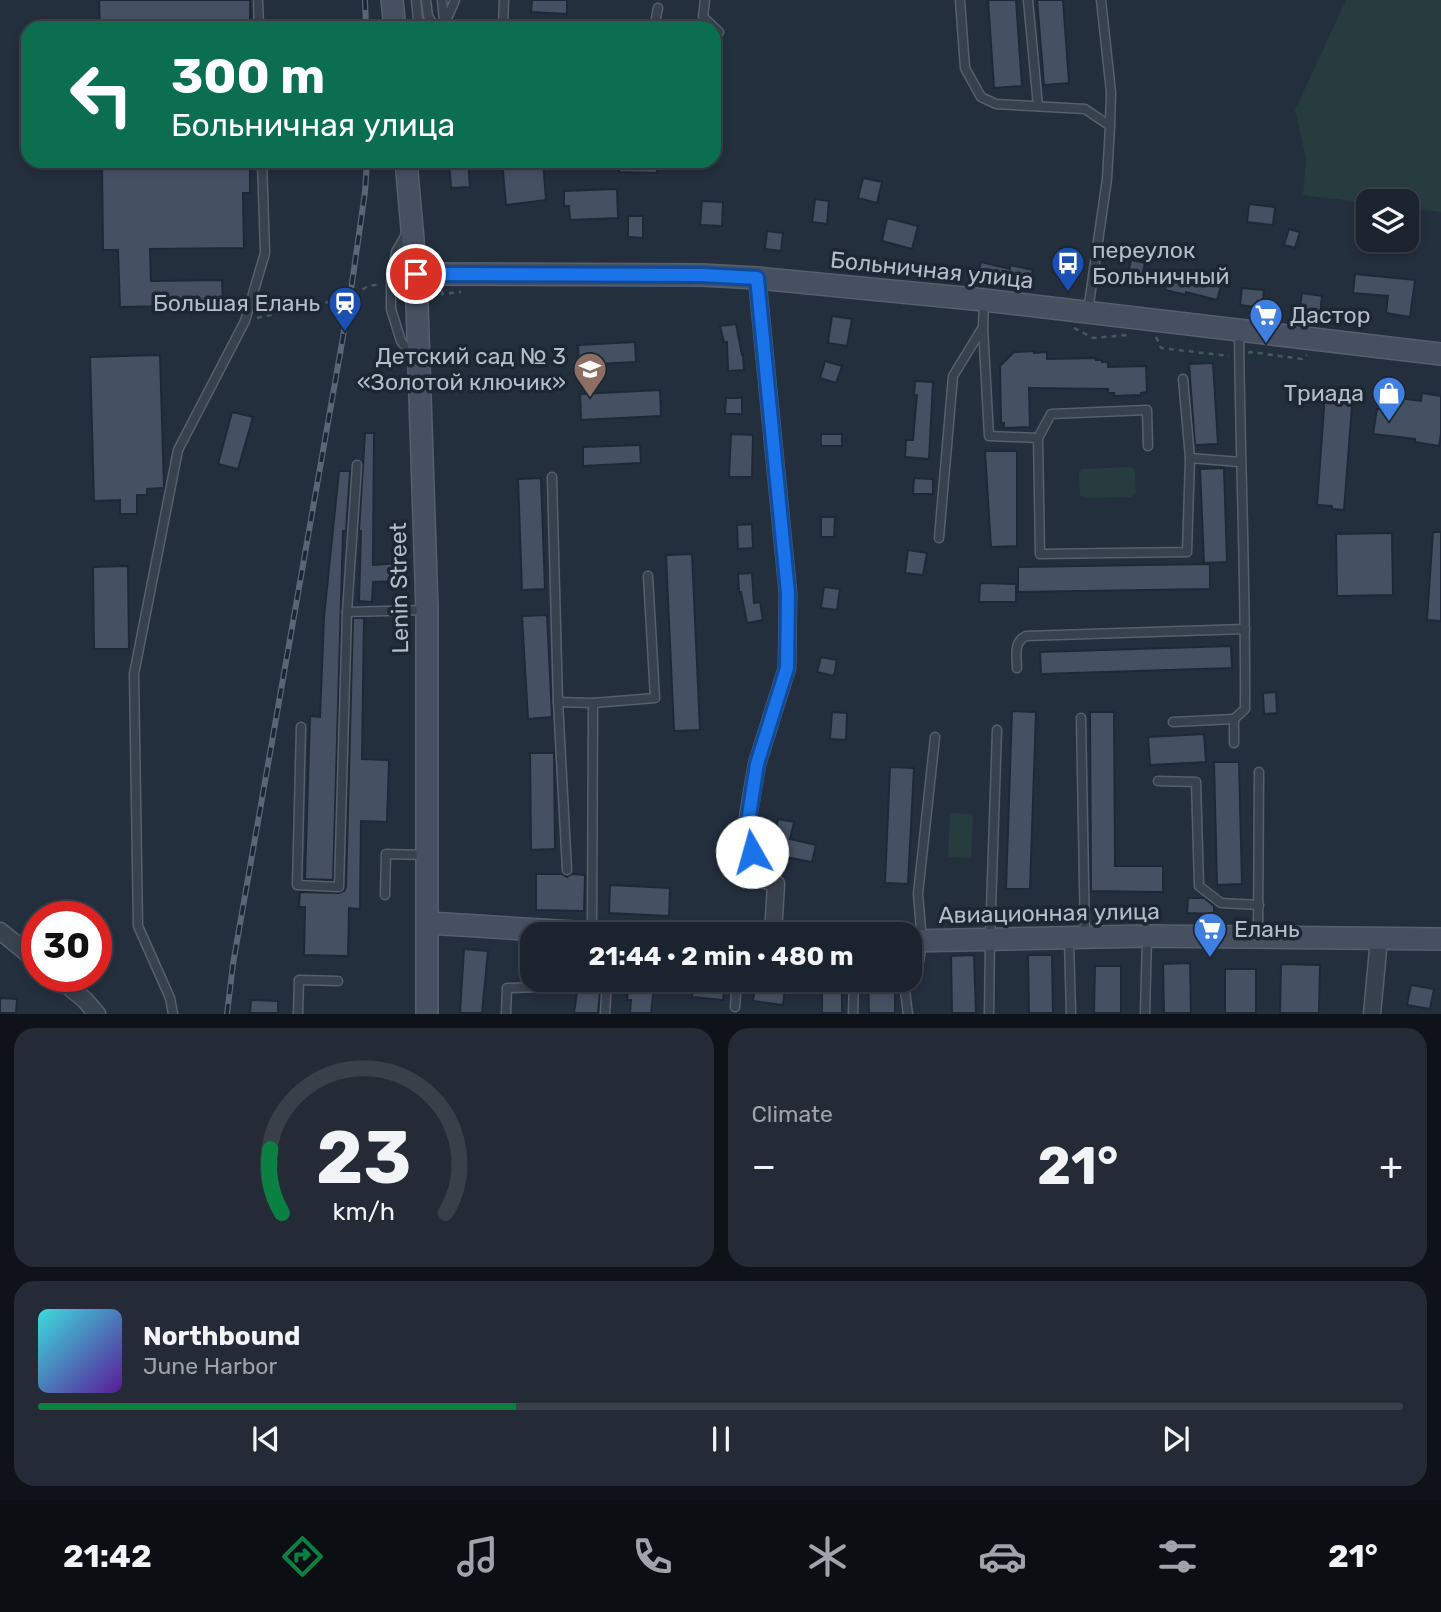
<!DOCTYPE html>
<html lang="en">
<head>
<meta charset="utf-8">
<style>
	:root { --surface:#1b232e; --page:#242b36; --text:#f1f3f6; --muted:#a0a4aa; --line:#39404a; --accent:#0b8043 }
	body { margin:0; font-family:Rubik,sans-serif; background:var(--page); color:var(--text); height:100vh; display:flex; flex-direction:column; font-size:26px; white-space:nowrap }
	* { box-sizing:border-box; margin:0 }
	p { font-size:23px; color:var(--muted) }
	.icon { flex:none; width:38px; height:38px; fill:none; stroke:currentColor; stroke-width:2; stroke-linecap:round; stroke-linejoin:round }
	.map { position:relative; height:1014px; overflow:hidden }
	.panel { display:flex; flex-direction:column; gap:14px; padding:14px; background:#0f1319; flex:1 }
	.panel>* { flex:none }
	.guide { position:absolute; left:21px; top:21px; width:700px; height:147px; border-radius:21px; box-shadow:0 4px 10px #0003,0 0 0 2px var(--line); background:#0b6e4f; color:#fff; overflow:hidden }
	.controls { position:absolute; left:1356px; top:189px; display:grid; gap:14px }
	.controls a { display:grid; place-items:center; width:63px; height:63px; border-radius:14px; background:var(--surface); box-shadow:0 4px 10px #0003,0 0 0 2px var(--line); font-size:35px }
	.speed { position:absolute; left:21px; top:901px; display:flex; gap:14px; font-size:35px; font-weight:700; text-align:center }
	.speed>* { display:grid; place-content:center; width:91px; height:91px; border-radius:50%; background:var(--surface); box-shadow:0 4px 10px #0003,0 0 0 2px var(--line); line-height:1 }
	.speed .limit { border:10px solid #d22; background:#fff; color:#111 }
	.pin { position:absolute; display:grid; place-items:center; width:60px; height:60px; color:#fff; margin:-30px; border:4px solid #fff; border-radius:50%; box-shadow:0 2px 7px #0007 }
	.me { position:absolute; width:77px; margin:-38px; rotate:353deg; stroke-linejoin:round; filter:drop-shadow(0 0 5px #0008) }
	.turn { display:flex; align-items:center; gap:24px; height:147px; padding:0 35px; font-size:32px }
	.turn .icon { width:91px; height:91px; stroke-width:2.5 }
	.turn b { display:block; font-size:49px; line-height:60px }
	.big { font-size:52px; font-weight:700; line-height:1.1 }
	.panel .card { flex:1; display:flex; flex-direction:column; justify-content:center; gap:10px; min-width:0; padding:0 24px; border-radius:21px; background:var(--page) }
	.panel .dial { align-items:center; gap:0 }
	.dial svg { height:182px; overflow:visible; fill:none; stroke:var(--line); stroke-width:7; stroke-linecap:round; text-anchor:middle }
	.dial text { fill:var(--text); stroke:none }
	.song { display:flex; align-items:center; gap:21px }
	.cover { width:84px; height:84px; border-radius:10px; background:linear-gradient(135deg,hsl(180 70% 55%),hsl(270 70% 35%)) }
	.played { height:7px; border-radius:4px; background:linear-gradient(90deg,var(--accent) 35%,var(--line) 35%) }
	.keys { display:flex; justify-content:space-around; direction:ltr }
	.heat { display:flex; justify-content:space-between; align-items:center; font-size:38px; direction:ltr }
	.panel .tiles { flex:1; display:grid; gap:14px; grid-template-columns:1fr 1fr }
	.card:last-child { grid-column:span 2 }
	.trip { position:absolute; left:520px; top:922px; width:402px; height:70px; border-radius:21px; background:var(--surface); box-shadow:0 4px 10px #0003,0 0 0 2px var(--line); font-weight:700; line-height:70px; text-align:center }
	.menu { display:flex; height:112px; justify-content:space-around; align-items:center; background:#0b0e12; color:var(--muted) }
	.menu .icon { width:49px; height:49px }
	.menu .current { color:var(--accent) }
	.menu b { font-size:32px; color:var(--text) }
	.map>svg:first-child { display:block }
	.green { fill:#263c3f }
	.building { fill:#455162; stroke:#1f2835; stroke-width:2 }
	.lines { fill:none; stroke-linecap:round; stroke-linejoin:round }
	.lane-casing { stroke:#565f6c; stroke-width:11 }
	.street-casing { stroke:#565f6c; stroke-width:19 }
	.secondary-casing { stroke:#565f6c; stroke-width:24 }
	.path { stroke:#44595c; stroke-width:2.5; stroke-dasharray:5 5; stroke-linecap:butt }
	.lane { stroke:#38414e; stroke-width:8 }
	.street { stroke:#38414e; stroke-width:16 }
	.secondary { stroke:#465061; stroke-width:21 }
	.rail-casing { stroke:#5a6575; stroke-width:6 }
	.rail { stroke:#1d2633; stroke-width:3.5; stroke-dasharray:10; stroke-linecap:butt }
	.route-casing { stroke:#114b97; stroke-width:18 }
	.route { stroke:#1a73e8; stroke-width:12 }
	.labels { text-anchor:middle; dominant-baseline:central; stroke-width:7; stroke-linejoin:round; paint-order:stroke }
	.poi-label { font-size:23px; fill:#b4bcc9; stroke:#1d2633; text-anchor:start }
	.street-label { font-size:23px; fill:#b4bcc9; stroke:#1d2633 }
</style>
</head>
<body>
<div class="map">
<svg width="1441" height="1014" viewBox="0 0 1441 1014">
	<rect width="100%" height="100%" fill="#242f3e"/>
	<g class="green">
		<path d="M1346 0H1441V212L1407 208V201H1368V203L1303 195 1306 158 1295 110Z"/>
		<path d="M1131 467 1135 470 1136 493 1131 497 1085 498 1080 495 1079 472 1082 469Z"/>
		<path d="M950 813 973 814 971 858 948 857Z"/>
	</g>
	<g class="building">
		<path d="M99 0H250V28H100Z"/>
		<path d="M532 0H567V14L531 12Z"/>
		<path d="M988 0H1016L1022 86 994 88Z"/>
		<path d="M1037 0H1063L1069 83 1044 85Z"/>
		<path d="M102 161H250V193H243L244 248 150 249 151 281 222 280 223 305 120 307 118 250H103Z"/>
		<path d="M449 161H468L470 187 451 188Z"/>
		<path d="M502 161H543L546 200 506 205Z"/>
		<path d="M620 161H658L657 173 619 172Z"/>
		<path d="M863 178 882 182 877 203 858 198Z"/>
		<path d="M617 189 618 218 570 220 569 206H564V191Z"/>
		<path d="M815 199 829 201 827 224 812 222Z"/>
		<path d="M702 201 723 202 722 226 700 225Z"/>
		<path d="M1249 204 1275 207 1273 225 1247 222Z"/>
		<path d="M628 216H643V238L628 237Z"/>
		<path d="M887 218 918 226 912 249 882 241Z"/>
		<path d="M1289 229 1300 232 1295 248 1284 245Z"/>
		<path d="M767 231 783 233 781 251 765 249Z"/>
		<path d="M1056 256 1075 259 1072 276 1053 273Z"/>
		<path d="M1131 260 1145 263 1142 276 1128 273Z"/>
		<path d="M981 262 1010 269V265L1033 270 1029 289 977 278Z"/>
		<path d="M1170 270 1222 282 1217 300 1186 292V295L1165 290Z"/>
		<path d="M1355 274 1415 280 1410 317 1386 313 1388 296 1353 293Z"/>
		<path d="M1242 288 1264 290 1262 308 1240 305Z"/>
		<path d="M1302 293 1322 296 1320 316 1299 314Z"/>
		<path d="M832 316 852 319 847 346 828 343Z"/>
		<path d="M736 324 742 355H743L744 370 728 371 727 342H724L720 326Z"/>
		<path d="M635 342 636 362 579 365 578 345Z"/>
		<path d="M1034 351V353L1047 352V359L1096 358V360H1102V362H1108V367L1146 366 1147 392 1141 393V395L1114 396V393H1108V389L1029 388 1030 427 1004 428V423H1001L1000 366 1014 352Z"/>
		<path d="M160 355 164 488 147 489V495H137V514H120V500L94 501 90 357Z"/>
		<path d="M825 361 842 366 836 383 820 378Z"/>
		<path d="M1213 363 1218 444 1195 445 1189 364Z"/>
		<path d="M915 381 933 382 929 459 905 457 906 440H913L917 395H914Z"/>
		<path d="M660 390 661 416 581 420 580 394Z"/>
		<path d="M1341 392 1353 393 1344 510 1332 509V506L1317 505 1325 394 1340 395Z"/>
		<path d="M1422 393 1441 396V434L1439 446 1415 442V439L1373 434 1377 409H1381L1383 396 1421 401Z"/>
		<path d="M726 398H742V414H725Z"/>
		<path d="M232 412 253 417 238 469 218 464Z"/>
		<path d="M365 433H374L373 565 402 563 403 581 373 582 372 602 359 601 361 531H359Z"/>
		<path d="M731 434 753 435 752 477H729Z"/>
		<rect x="821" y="434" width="21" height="12"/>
		<path d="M640 445 641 463 583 466V447Z"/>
		<path d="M985 451H1017V546L991 547Z"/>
		<path d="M1224 468 1227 562 1204 563 1200 469Z"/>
		<path d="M339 471H350L346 531H343L333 880 305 879 310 716 320 717 324 617Z"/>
		<path d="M541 478 545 589 522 590 518 479Z"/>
		<path d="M914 478 933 479V494H913Z"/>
		<path d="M821 517H835L834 537H821Z"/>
		<path d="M752 524 753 548 738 549 737 525Z"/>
		<path d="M1433 532H1441V621L1427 620Z"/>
		<path d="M1392 533 1393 595 1337 596 1336 534Z"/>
		<path d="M908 550 927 553 923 575 905 573Z"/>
		<path d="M692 554 700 730 674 731 666 555Z"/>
		<path d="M1210 564V589L1018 592V567Z"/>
		<path d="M128 566 129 649H94L93 567Z"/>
		<path d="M752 573 754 603 760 602 763 620 747 623 741 592H739L738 574Z"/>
		<path d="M980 583 1016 584V602H979Z"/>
		<path d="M824 587 840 589 837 610 821 608Z"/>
		<path d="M547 615 552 717 528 719 522 616Z"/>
		<path d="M353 618H364L362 759 389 760 387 822 361 821 360 909 349 908 348 956 304 955 305 907H299L300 892 339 893 344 891 346 887Z"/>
		<path d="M1231 646 1232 668 1041 674 1040 652Z"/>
		<path d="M821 657 837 660 834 676 817 672Z"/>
		<path d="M1276 692 1277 713 1264 714 1263 693Z"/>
		<path d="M1012 711 1036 712 1030 889H1006Z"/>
		<path d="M832 712 847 713 846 740 830 739Z"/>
		<path d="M1090 712H1114L1115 866H1163V892L1091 891Z"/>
		<path d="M1204 734 1206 762 1150 765 1148 737Z"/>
		<path d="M530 753H554L555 849 531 850Z"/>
		<path d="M1214 762H1239L1242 884 1217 885Z"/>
		<path d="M890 767 914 768 908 884 885 883Z"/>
		<path d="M778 819 794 822 790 839 816 845 812 862 785 857 781 875 767 869Z"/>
		<path d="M536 874H562L567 877 572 874 585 875 584 911 536 910Z"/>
		<path d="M610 885 670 888 669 916 609 913Z"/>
		<path d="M1188 898H1204L1214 906V914L1187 913Z"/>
		<path d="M464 949 488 951 482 1013H460Z"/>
		<path d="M974 955 976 1013H952L951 956Z"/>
		<path d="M1028 955H1052L1053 1013H1029Z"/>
		<path d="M1190 963 1191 1013H1164L1163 964Z"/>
		<path d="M1281 964 1320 965 1319 1013H1280Z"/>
		<path d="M1095 966H1121V1013H1094Z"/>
		<rect x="1225" y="969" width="31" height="44"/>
		<path d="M629 980H655L651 1013H630L631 1000H627Z"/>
		<path d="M694 980H725L723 1000 692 997Z"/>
		<path d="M756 980H786L783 1005 753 1001Z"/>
		<path d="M819 980H842V1013H822V991H818Z"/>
		<path d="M868 980H895V1013H869Z"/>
		<path d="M1411 985 1434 989 1430 1009 1407 1005Z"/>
		<path d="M577 992H600L598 1013H574Z"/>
		<path d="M0 998 17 999 16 1013H0Z"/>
		<path d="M251 1000 278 1001V1013H250Z"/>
	</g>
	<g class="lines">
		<defs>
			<g id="lane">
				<path d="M258 0 259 28"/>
				<path d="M416 0 419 28"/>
				<path d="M426 0 428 16 435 28"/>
				<path d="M442 0 444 21"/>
				<path d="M705 0 703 17 719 32"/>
				<path d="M960 0 965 68 981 97 996 104 1085 109 1110 126 1107 179 1088 311"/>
				<path d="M1028 0 1038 106"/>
				<path d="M1101 0 1111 92 1110 126"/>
				<path d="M443 28 455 0"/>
				<path d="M503 28 504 0"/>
				<path d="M654 28 658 8"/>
				<path d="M408 231 396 252 391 282V309L401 341 414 359"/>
				<path d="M984 300 983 327 989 436 1038 438 1040 554 1187 552 1190 458 1240 462"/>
				<path d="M1183 379 1190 458"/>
				<path d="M1038 438 1051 414 1147 410 1148 446"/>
				<path d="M552 477 558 702"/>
				<path d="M939 538 953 376 983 327"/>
				<path d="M347 612 425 610"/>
				<path d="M1017 668C1017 656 1013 642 1026 636L1245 629"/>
				<path d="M1081 718 1085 935"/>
				<path d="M1173 722 1234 719"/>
				<path d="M301 727 297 885 339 887 347 612 357 465"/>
				<path d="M1234 743V719L1245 709C1246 583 1240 457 1239 331"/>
				<path d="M1158 781 1196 782 1199 886 1221 903 1259 905"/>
				<path d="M567 870 558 702 593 703"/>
				<path d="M385 895 386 854 425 855"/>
				<path d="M592 931 593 703 655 698 648 576"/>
				<path d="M1258 937 1259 772"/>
				<path d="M1069 940 1071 1014"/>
				<path d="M910 977 918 968 922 941 918 894 935 737"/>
				<path d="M908 980 904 984 908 1014"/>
				<path d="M735 1007 737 980"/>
				<path d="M173 1014 170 998 138 926 134 674 178 450 245 321 265 253 262 161"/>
				<path d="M298 1014 299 980 338 981"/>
				<path d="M506 1014 507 988 607 985"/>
				<path d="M605 1014 607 980"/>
				<path d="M853 1014 854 980"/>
				<path d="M989 1014 990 939 997 730"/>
				<path d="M1145 1014 1147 936"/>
			</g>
			<g id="street">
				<path d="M757 278 788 593 787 668 757 764 746 828 758 877 776 884 773 934"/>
				<path d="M0 931 37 961"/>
				<path d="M56 976 85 1000 97 1014"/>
				<path d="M1372 1014 1379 939"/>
			</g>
			<g id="secondary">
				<path d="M392 0 395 28"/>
				<path d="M406 161 416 274 427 610V1014"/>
				<path d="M416 274 702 275 757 278 984 300 1441 354"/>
				<path d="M428 923 607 934"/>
				<path d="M910 941 1147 936 1441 939"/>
			</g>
		</defs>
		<use href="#lane" class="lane-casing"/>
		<use href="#street" class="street-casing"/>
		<use href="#secondary" class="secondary-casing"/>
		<g class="path">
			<path d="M442 291V294L461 292"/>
			<path d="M257 318 350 297 368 286 381 284"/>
			<path d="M1074 328 1093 338 1128 335"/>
			<path d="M1156 337 1161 348 1229 356"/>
			<path d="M1248 353 1251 352 1302 359 1307 355"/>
		</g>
		<use href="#lane" class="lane"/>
		<use href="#street" class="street"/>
		<use href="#secondary" class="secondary"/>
		<defs>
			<g id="rail">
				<path d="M365 0 366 28"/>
				<path d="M227 1014 233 964 350 297 365 192 367 161"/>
			</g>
		</defs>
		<use href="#rail" class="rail-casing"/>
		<use href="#rail" class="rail"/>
	</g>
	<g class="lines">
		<defs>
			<path id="route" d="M416 274 702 275 757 278 788 593 787 668 757 764 747 828 752 852"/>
		</defs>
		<use href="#route" class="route-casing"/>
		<use href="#route" class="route"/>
	</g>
	<defs>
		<symbol id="bus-pin" viewBox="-11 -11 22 30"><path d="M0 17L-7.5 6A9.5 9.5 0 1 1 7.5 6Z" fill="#1a4fb4" stroke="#1d2633"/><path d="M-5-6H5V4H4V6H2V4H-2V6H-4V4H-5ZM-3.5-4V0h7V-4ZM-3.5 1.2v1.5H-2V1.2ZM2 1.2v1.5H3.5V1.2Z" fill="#fff"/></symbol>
		<symbol id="station-pin" viewBox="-11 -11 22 30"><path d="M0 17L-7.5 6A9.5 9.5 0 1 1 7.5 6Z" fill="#1a4fb4" stroke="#1d2633"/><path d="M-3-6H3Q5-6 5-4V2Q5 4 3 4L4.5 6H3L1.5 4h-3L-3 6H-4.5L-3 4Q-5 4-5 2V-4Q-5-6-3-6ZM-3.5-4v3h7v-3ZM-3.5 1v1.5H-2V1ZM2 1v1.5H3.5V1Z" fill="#fff"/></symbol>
		<symbol id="supermarket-pin" viewBox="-11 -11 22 30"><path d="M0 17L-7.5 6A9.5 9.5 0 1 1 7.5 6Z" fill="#3f7fe0" stroke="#1d2633"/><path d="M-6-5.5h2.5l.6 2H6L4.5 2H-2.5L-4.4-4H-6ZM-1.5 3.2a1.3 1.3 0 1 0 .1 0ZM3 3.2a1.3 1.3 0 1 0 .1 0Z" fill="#fff"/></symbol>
		<symbol id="school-pin" viewBox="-11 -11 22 30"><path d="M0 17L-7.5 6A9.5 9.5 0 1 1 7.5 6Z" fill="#8d6e63" stroke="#1d2633"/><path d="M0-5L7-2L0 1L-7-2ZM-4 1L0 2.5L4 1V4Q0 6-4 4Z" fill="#fff"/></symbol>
		<symbol id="shop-pin" viewBox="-11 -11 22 30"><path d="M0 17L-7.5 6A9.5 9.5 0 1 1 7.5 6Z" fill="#3f7fe0" stroke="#1d2633"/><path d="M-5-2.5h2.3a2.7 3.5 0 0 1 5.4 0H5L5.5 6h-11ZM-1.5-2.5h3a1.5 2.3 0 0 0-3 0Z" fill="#fff"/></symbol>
	</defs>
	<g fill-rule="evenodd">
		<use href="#bus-pin" x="1049" y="244" width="38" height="52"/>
		<use href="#station-pin" x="326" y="284" width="38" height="52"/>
		<use href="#supermarket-pin" x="1247" y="296" width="38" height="52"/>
		<use href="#school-pin" x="571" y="350" width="38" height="52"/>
		<use href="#shop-pin" x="1370" y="374" width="38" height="52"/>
		<use href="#supermarket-pin" x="1191" y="910" width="38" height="52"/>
	</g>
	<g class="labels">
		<g class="poi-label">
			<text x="1092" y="250">переулок<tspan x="1092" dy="26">Больничный</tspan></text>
			<text x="320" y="303" text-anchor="end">Большая Елань</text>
			<text x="1290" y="315">Дастор</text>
			<text x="566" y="356" text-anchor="end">Детский сад № 3<tspan x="566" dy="26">«Золотой ключик»</tspan></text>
			<text x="1364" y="393" text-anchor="end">Триада</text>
			<text x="1234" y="929">Елань</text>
		</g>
		<g class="street-label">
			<text transform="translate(932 270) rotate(6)">Больничная улица</text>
			<text transform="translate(399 588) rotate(-91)">Lenin Street</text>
			<text transform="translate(1049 913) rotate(-1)">Авиационная улица</text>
		</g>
	</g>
</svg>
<div class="controls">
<a><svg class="icon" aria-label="layers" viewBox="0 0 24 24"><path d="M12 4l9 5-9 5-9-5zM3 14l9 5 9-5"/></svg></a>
</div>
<div class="speed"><div class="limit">30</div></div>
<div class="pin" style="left:416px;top:274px;background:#d93025"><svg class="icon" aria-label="arrive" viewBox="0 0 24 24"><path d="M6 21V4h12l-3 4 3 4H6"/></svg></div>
<svg class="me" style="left:752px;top:852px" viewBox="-20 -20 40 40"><circle r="19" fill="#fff"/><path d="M0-13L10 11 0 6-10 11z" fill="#1a73e8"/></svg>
<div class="trip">21:44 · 2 min · 480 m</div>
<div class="guide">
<div class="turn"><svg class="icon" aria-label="left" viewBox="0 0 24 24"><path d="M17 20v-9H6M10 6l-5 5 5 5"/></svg><div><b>300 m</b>Больничная улица</div></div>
</div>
</div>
<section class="panel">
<div class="tiles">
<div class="card dial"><svg viewBox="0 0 100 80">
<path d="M14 69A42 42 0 1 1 86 69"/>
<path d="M14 69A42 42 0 0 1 9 41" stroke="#0b8043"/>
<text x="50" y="56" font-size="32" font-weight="700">23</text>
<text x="50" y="72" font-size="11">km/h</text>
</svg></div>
<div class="card"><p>Climate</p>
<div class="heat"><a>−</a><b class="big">21°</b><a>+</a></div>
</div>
<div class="card">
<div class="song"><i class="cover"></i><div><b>Northbound</b><p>June Harbor</p></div></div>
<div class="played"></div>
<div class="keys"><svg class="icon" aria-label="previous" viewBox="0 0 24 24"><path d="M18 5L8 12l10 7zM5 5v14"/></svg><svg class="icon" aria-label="pause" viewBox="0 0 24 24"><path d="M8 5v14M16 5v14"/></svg><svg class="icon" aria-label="next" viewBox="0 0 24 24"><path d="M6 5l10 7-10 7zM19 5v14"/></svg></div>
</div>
</div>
</section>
<nav class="menu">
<b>21:42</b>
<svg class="icon current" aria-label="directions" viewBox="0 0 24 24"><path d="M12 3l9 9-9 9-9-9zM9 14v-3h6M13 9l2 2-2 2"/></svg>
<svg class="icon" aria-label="music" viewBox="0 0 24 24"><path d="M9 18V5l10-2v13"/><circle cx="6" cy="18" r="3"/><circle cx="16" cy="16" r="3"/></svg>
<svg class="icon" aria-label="phone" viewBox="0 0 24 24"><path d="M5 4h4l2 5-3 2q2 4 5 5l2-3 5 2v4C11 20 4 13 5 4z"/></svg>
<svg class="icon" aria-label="climate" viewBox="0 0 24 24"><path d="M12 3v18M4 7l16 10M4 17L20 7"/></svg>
<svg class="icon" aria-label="car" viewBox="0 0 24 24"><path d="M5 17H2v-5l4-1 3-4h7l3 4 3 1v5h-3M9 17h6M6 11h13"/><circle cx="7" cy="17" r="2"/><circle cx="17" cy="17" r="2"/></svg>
<svg class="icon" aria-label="filters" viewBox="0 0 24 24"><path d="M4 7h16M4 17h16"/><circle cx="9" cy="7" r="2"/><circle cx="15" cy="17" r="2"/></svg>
<b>21°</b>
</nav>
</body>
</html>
